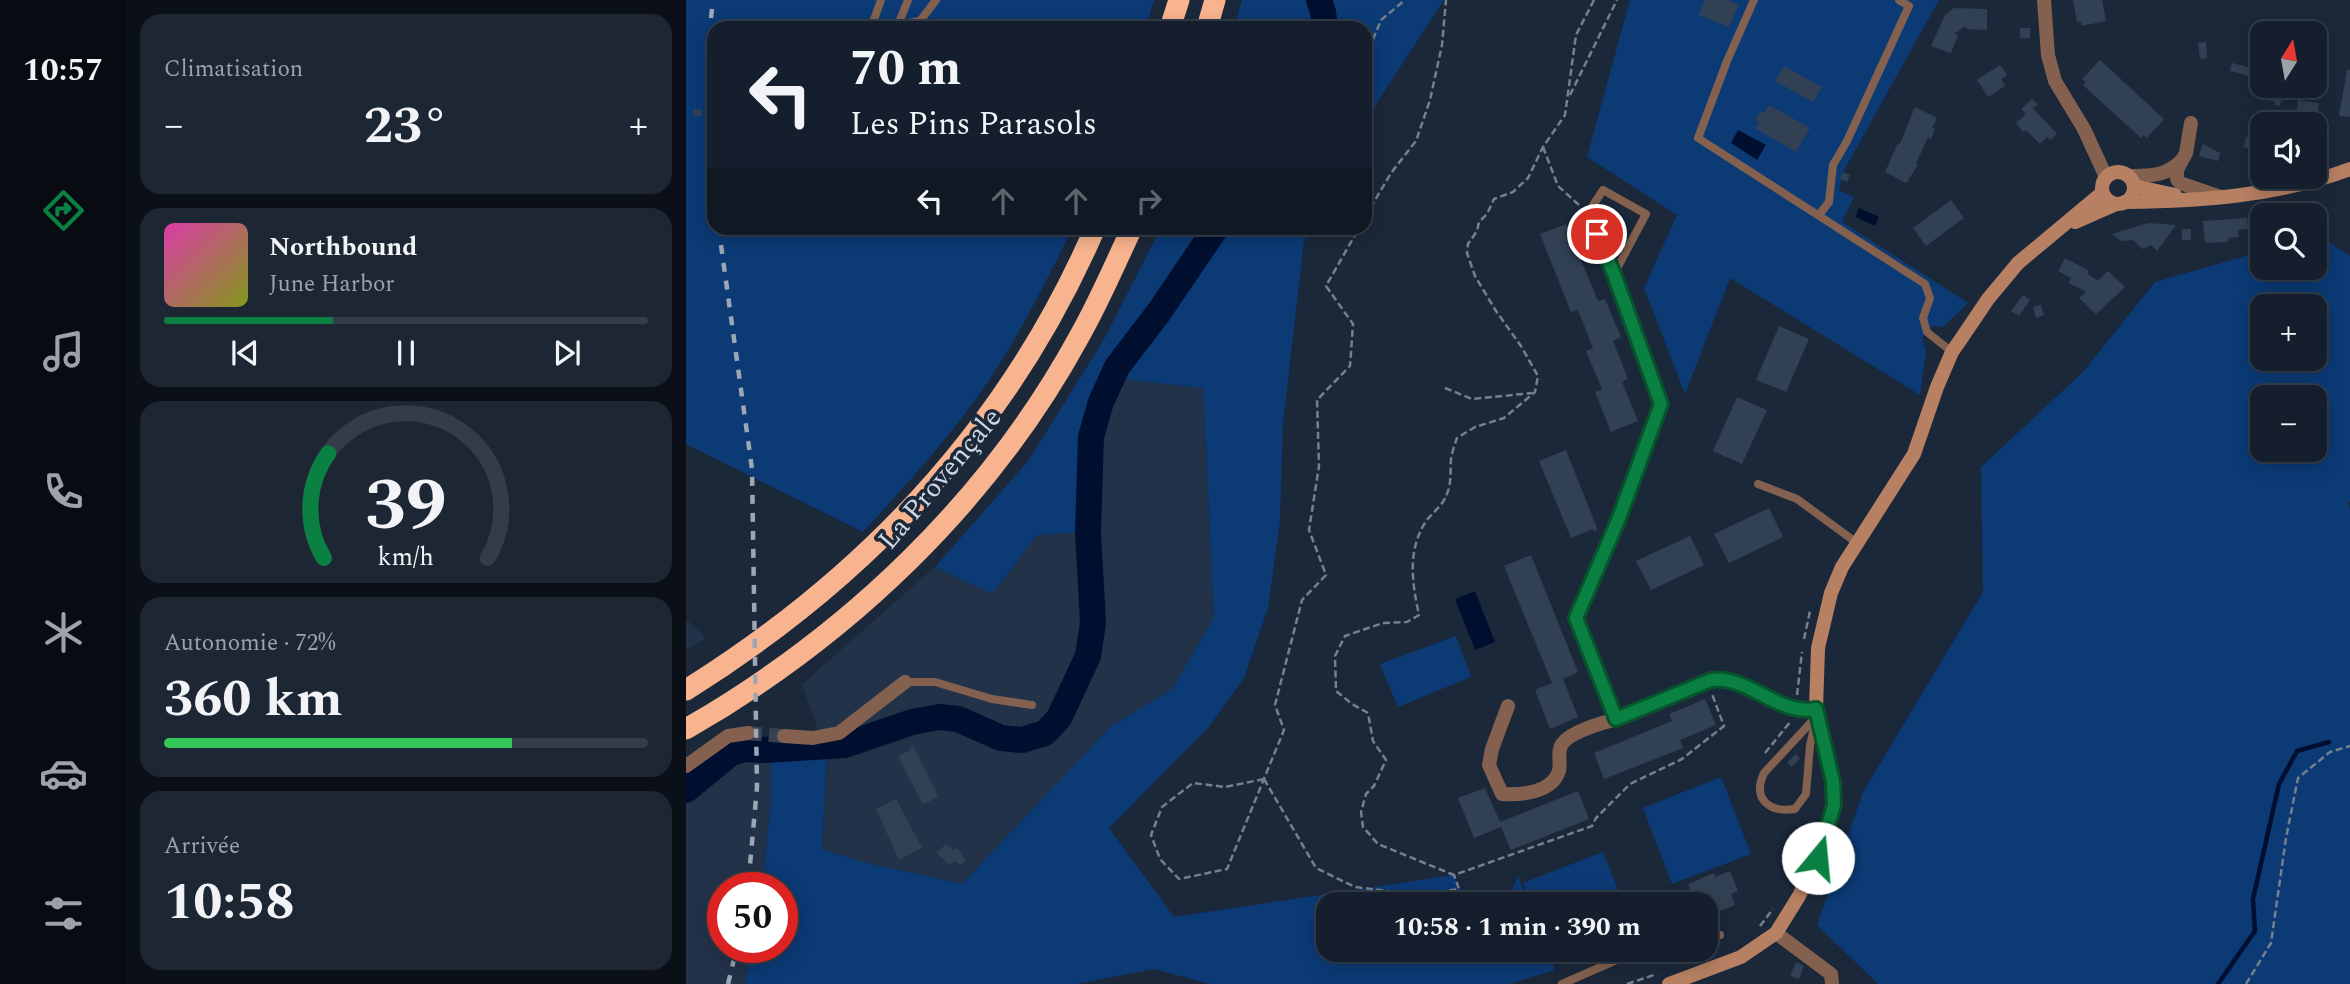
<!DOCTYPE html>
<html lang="fr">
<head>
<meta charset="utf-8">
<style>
	:root { --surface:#141e2c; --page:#1d2734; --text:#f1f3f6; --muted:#9da2a9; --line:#333c48; --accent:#0b8043 }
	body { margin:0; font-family:Spectral,serif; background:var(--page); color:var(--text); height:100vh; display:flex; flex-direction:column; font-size:26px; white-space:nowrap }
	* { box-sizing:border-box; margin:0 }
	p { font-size:23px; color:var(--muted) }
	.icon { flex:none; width:38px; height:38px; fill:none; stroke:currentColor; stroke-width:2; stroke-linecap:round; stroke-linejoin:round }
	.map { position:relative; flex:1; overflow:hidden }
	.drawer { display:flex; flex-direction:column; gap:14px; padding:14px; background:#0b1018; width:560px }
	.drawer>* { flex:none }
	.banner { position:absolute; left:21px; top:21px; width:665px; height:214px; border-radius:21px; box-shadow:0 4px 18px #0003,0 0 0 2px var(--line); background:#141e2c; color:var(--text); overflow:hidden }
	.needle { width:46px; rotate:11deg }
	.fabs { position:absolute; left:1564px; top:21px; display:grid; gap:14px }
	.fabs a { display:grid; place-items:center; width:77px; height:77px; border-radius:14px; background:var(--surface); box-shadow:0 4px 18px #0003,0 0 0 2px var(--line); font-size:35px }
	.speed { position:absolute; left:21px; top:872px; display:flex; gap:14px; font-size:35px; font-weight:700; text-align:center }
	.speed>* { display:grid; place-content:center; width:91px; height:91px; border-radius:50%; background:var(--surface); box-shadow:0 4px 18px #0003,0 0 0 2px var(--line); line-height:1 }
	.speed .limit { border:10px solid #d22; background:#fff; color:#111 }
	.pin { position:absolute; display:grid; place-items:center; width:60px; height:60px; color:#fff; margin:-30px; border:4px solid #fff; border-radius:50%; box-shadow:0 2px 7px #0007 }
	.me { position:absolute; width:77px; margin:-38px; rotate:17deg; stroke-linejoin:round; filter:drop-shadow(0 0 5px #0008) }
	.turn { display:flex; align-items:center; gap:24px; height:147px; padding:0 28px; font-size:32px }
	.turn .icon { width:91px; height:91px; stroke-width:2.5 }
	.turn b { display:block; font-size:49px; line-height:60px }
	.lanes { display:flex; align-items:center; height:66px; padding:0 28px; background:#0003; justify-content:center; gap:35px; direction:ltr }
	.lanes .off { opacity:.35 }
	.big { font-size:52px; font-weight:700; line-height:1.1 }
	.drawer .tile { flex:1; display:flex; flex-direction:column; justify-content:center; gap:10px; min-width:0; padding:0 24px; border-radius:21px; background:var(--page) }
	.drawer .dial { align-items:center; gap:0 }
	.dial svg { height:182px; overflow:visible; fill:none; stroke:var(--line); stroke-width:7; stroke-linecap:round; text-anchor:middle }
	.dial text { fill:var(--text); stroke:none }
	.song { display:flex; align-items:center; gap:21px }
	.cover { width:84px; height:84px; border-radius:10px; background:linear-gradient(135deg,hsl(320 70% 55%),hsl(70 70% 35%)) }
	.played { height:7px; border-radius:4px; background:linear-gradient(90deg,var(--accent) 35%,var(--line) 35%) }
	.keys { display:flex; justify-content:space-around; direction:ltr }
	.heat { display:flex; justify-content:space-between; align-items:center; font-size:38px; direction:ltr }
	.charge { height:10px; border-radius:5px; background:linear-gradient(90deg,#34c759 72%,var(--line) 0) }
	.trip { position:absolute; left:630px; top:892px; width:402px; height:70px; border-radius:21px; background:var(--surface); box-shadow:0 4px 18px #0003,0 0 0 2px var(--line); font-weight:700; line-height:70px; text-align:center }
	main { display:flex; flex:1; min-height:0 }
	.menu { display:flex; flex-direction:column; width:126px; justify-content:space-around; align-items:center; background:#080c12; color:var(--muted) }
	.menu .icon { width:49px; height:49px }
	.menu .selected { color:var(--accent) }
	.menu b { font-size:32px; color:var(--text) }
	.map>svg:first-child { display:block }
	.built { fill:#223249 }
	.green { fill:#0b3a75; fill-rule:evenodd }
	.water { fill:#000f30 }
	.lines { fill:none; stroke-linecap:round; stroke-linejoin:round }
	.stream { stroke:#000f30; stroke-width:4.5 }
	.river { stroke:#000f30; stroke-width:26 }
	.building { fill:#324053 }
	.street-tunnel { stroke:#364253; stroke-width:14; stroke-dasharray:14 7; stroke-linecap:butt }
	.path { stroke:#75808f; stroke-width:2.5; stroke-dasharray:7 3.5; stroke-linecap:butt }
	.lane { stroke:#83614e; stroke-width:8 }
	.street { stroke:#83614e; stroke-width:14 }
	.secondary { stroke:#b78062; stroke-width:14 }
	.highway { stroke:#f8b48e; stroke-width:21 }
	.rail { stroke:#9da6b5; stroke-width:4.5; stroke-dasharray:9 9; stroke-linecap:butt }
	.route-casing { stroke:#07532c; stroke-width:18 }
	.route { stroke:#0b8043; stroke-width:12 }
	.labels { text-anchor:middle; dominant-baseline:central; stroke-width:7; stroke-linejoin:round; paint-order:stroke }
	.street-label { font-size:28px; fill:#ced6e3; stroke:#1b283a }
</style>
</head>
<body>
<main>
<nav class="menu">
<b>10:57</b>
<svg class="icon selected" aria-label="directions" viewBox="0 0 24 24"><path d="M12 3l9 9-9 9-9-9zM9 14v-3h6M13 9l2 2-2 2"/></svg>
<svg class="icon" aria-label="music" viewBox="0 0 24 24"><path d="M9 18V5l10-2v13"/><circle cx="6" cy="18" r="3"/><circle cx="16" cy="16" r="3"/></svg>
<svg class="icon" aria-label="phone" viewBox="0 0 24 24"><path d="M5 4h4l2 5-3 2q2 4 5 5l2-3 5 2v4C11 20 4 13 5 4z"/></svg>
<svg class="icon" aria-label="climate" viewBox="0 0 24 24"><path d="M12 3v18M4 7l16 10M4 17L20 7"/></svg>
<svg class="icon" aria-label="car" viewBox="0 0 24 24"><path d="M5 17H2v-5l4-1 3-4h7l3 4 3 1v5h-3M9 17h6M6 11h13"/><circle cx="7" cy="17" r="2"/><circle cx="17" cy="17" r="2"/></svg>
<svg class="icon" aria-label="filters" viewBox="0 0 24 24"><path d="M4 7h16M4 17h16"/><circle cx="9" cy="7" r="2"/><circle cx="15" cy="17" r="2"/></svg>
</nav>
<section class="drawer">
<div class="tile"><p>Climatisation</p>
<div class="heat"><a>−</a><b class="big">23°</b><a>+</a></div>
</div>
<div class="tile">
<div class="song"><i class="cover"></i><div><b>Northbound</b><p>June Harbor</p></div></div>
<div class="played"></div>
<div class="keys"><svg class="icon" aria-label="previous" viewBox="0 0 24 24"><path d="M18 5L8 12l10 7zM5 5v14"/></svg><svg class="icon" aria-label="pause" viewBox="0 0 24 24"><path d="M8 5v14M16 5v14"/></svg><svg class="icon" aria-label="next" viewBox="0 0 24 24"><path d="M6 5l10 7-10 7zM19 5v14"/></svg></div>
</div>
<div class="tile dial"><svg viewBox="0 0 100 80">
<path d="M14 69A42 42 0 1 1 86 69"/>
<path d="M14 69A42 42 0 0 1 16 23" stroke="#0b8043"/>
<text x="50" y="56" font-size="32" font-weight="700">39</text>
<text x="50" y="72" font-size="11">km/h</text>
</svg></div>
<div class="tile"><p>Autonomie · 72%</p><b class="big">360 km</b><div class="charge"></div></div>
<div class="tile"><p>Arrivée</p><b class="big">10:58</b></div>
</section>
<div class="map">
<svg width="1664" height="984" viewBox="0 0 1664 984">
	<rect width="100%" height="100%" fill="#1b283a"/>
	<g class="built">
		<path d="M434 379 517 388 528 618 486 689 424 727 276 884 177 862 136 849 141 755 116 684 249 567 306 594 351 535 394 532 413 415Z"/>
		<path d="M2 621 20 638 0 650V622Z"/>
		<path d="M85 759V802L76 887H37V947H67L59 984H0V778L16 768 58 760Z"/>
	</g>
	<g class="green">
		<path d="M0 0H468L460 28H28V228H387C361 278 336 331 304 379 267 434 222 483 177 532L0 444Z"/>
		<path d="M556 0H758L692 101 679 125V28H548Z"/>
		<path d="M944 0H1253L1157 172 1153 190 1168 197 1156 222 1282 303 1257 327 1247 326 1236 338 1240 351 1234 395 1044 278 999 394 958 288 991 215 901 157Z"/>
		<path d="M475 228H625L618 241 597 423 594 521 582 608 558 678 522 728 423 828 488 917 768 875 779 905H642V950H795L797 955 799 950H861L869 970 823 984H524L468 969 391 984H59L67 947H96V887H76L85 802V759L141 755 136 849 177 862 276 884 424 727 486 689 528 618 517 388 434 379 413 415 395 532 351 535 306 594 249 567 342 461 417 341Z"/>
		<path d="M1629 235H1632L1664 256V501L1662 502 1664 509V984H1192L1131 925 1177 792 1297 592 1295 467 1397 372 1469 282 1577 251V268H1629ZM1577 306H1629V359H1577ZM1577 397H1629V450H1577Z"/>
		<path d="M770 636 785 677 712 707 694 664Z"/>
		<path d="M1035 777 1065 854 986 884 957 808Z"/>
		<path d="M917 852 938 905H845L837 883Z"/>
		<path d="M832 876 843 905H819Z"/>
	</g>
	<g class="water">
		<path d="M1052 130 1080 145 1071 160 1045 143Z"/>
		<path d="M1173 208 1193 217 1189 226 1169 217Z"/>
		<path d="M789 591 809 642 789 650 769 599Z"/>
	</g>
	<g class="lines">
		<path class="stream" d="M1532 984 1569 931 1567 899 1593 784 1611 751 1643 742"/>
		<g class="river">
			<path d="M633 0 637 12 639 28"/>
			<path d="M0 790 45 753 59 749 79 750 159 745 226 722 253 717 272 719 315 738 336 740 359 733 373 718 402 656 407 623 402 532 405 437 415 402 431 367 473 312 530 228"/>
		</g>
	</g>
	<g class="building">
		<path d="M1019 0H1042L1053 4 1043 27 1013 15Z"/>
		<path d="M1387 0H1416L1420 21 1396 26 1395 21 1391 22Z"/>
		<path d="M1268 8 1301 9V30L1280 29V26L1268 34 1272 35 1265 53 1245 46 1259 15Z"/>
		<rect x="1334" y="28" width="10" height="10"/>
		<path d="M1520 42 1521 58 1514 59 1512 43Z"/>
		<path d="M1414 60 1478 119 1461 138 1458 135 1455 138 1397 85 1400 82 1396 79Z"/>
		<path d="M1546 63 1569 69 1567 77 1544 71Z"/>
		<path d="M1314 65 1321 75 1315 79 1319 86 1302 97 1291 80Z"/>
		<path d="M1098 66 1136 87 1127 102 1089 81Z"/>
		<path d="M1661 70H1664V117L1653 116Z"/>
		<path d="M1574 79 1577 80V86H1602L1599 101 1596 100 1593 106 1589 105V102L1570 97Z"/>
		<path d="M1346 99 1352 105 1347 108 1371 134 1364 140 1361 137 1354 144 1340 130 1337 132 1330 123 1340 114 1335 109Z"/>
		<path d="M1612 100 1633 103 1630 124H1613L1614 118H1610Z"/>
		<path d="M1083 105 1124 128 1110 152 1069 128 1073 122 1069 120 1075 111 1079 113Z"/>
		<path d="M1229 107 1251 118 1246 128 1249 129 1245 139 1242 137 1230 164 1232 165 1220 183 1199 172 1212 143 1214 144Z"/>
		<path d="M15 109 16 116 8 117 7 110Z"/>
		<path d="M1567 129 1577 131V151L1558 147 1560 137 1565 138Z"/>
		<path d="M1517 144 1534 153 1532 161 1513 156Z"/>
		<path d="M1157 172 1164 175 1161 182 1154 179Z"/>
		<path d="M1265 200 1278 218 1240 246 1227 228Z"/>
		<path d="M1561 218 1562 229 1552 230 1553 237 1542 238V242L1519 243 1517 221Z"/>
		<path d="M1462 223 1490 225 1471 251 1465 245 1456 249 1447 240 1435 241 1426 234Z"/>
		<path d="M880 224 912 301 919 299 935 337 927 341 942 379 936 382 952 421 925 432 909 392 916 389 900 351 907 348 892 310 885 312 854 234Z"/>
		<rect x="1496" y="229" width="9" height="11"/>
		<path d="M1379 258 1402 270V274L1412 281 1422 271 1439 287 1410 314 1393 298 1400 292 1383 283 1385 278 1372 271Z"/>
		<path d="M1337 295 1344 300 1333 316 1325 311Z"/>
		<path d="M1355 305 1358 315 1350 318 1347 307Z"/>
		<path d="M1093 326 1123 339 1100 392 1070 380Z"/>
		<path d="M1051 397 1081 410 1056 464 1027 451Z"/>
		<path d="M880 450 911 528V530L908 531 907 529 885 538 853 461Z"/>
		<path d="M1083 508 1097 537 1043 563 1028 534Z"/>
		<path d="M1004 536 1018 565 965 590 950 561Z"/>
		<path d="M845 555 892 672 877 679 892 717 864 729 849 690 866 683 818 566Z"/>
		<path d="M1019 699 1030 725 994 740 997 748 918 779 908 753 986 721 983 714Z"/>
		<path d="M227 746 252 796 237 805 212 756 225 750 223 747Z"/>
		<path d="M1110 754 1114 759 1105 767 1101 762Z"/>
		<path d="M799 788 814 822 892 791 903 819 825 850 815 827 788 838 772 798Z"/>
		<path d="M210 799 236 848 213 860 190 809Z"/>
		<path d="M260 844 267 850 271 848 280 860 275 865 269 861 264 865 250 853Z"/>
		<path d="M1044 871 1052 891 1045 894 1049 905 1033 911 1031 907 1020 912V905H1009L1002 884 1028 873 1029 877Z"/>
		<path d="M1110 962 1118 966 1113 979 1104 976Z"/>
	</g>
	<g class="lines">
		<path class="street-tunnel" d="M62 733 98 736"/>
		<g class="path">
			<path d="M908 0 890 35 879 115 857 147 842 178 827 192 808 199 801 214 793 222 791 231 782 244 781 253 789 276 810 311 835 346 852 376 849 392 818 418 789 427 771 438C769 444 766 452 765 459 764 472 766 484 760 496 757 505 746 513 740 521 721 551 726 582 733 615L721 622 697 623 659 636 649 656 650 691 666 704 682 713 687 741 700 760 688 786 680 794 675 812 677 827 692 844 768 875 906 826 910 818 944 784 996 759 1038 726 1026 694"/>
			<path d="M679 59 695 20 719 0"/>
			<path d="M884 95 931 0"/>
			<path d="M857 147 872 186 893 205"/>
			<path d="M679 217 705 173 730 141 744 100 756 45 760 0"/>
			<path d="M759 388 786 399 846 393"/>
			<path d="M1118 639 1124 611"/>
			<path d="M1111 695 1116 652"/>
			<path d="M1079 753 1105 721"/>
			<path d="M578 779 539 787 507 783 476 807 465 835 474 859 493 879 541 869 598 730 589 705 616 600 640 575 623 530 633 466 631 400 664 366 667 324 640 286 673 228"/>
			<path d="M578 779 630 868 669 887 735 895 773 889 768 875"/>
			<path d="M1074 926 1087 909"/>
			<path d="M941 984 971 974"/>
			<path d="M1560 984 1585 943 1600 838 1612 778 1644 752 1664 746"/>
		</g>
		<g class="lane">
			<path d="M222 0 214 20 216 24 234 21 250 0"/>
			<path d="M1068 0 1041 61 1012 138 1239 284 1244 298 1237 318 1241 332 1266 352"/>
			<path d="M185 28 195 0"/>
			<path d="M917 190 960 214 928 274 902 213Z"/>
			<path d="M1133 215 1143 202 1147 165 1161 141 1223 6 1213 0"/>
			<path d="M1072 484 1111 499 1171 543"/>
			<path d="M219 682H249L306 699 346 705"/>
			<path d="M1131 716 1124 745 1120 794 1109 809C1083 813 1066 799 1078 773Z"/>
			<path d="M1020 938 1034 935"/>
			<path d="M876 984 933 959 971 950"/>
		</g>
		<g class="street">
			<path d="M1358 0 1362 55 1369 81 1398 129 1420 177"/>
			<path d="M1505 123 1500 153 1491 170V179L1494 183 1535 197"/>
			<path d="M1442 176C1462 176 1479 177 1495 161"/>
			<path d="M928 274 975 404 932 518 890 618 931 719 1025 680C1062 675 1092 716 1130 709"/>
			<path d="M822 706 806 749 803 765 816 794C835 795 866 793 873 771 875 762 871 751 876 744 885 731 916 723 931 719"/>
			<path d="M98 736 127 738 153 733 219 682"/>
			<path d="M0 766 42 736 62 733"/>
			<path d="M1090 933 1145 974 1146 984"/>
		</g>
		<g class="secondary">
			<circle cx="1432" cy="188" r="16"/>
			<path d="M1448 186 1489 195"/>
			<path d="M1439 202C1515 201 1592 196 1664 169"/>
			<path d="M1389 222 1430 204"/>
			<path d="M983 984 1055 957 1090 933 1113 896 1132 857 1148 805 1147 782 1130 709 1132 648 1145 593 1156 567 1228 454 1251 387 1266 352 1275 339 1302 299 1332 263 1416 193"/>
		</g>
		<g class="highway">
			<path d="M484 28 493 0"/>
			<path d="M521 28 529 0"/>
			<path d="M0 690C181 577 324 425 409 228"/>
			<path d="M0 729C162 636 303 502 393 337 413 302 429 264 446 228"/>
		</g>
		<g class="rail">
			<path d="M25 18 27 0"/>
			<path d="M35 245 66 469 71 787 62 887"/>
			<path d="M42 984 51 947"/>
		</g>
	</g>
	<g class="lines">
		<defs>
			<path id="route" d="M911 234 928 274 975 404 933 518 890 618 930 719 1025 680C1062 675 1092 716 1130 709L1147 782 1148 805 1132 858"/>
		</defs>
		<use href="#route" class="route-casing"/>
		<use href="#route" class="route"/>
	</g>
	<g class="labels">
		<g class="street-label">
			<text transform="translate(254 479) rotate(-50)">La Provençale</text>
		</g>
	</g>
</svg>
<div class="fabs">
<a><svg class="needle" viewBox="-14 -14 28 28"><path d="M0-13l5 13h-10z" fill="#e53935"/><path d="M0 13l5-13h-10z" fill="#9da2a9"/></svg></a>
<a><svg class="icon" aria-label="sound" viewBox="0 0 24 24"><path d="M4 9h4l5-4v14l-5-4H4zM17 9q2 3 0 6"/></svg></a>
<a><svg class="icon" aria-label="search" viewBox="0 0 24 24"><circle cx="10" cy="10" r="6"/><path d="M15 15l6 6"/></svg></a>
<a>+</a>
<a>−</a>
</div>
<div class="speed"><div class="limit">50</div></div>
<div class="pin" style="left:911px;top:234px;background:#d93025"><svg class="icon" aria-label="arrive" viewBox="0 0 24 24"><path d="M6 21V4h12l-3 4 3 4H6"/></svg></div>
<svg class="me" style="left:1132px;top:858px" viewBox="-20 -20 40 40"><circle r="19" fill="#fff"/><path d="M0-13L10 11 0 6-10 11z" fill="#0b8043"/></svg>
<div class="trip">10:58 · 1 min · 390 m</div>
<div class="banner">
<div class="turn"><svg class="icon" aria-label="left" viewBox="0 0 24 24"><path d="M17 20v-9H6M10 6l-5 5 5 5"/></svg><div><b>70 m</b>Les Pins Parasols</div></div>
<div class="lanes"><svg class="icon" aria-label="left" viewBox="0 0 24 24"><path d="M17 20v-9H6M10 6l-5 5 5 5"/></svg><svg class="icon off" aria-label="ahead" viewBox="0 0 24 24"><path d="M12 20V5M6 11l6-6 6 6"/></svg><svg class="icon off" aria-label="ahead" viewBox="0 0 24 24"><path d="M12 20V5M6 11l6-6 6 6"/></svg><svg class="icon off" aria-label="right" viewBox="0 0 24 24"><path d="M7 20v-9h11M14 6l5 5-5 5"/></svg></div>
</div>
</div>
</main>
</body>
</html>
